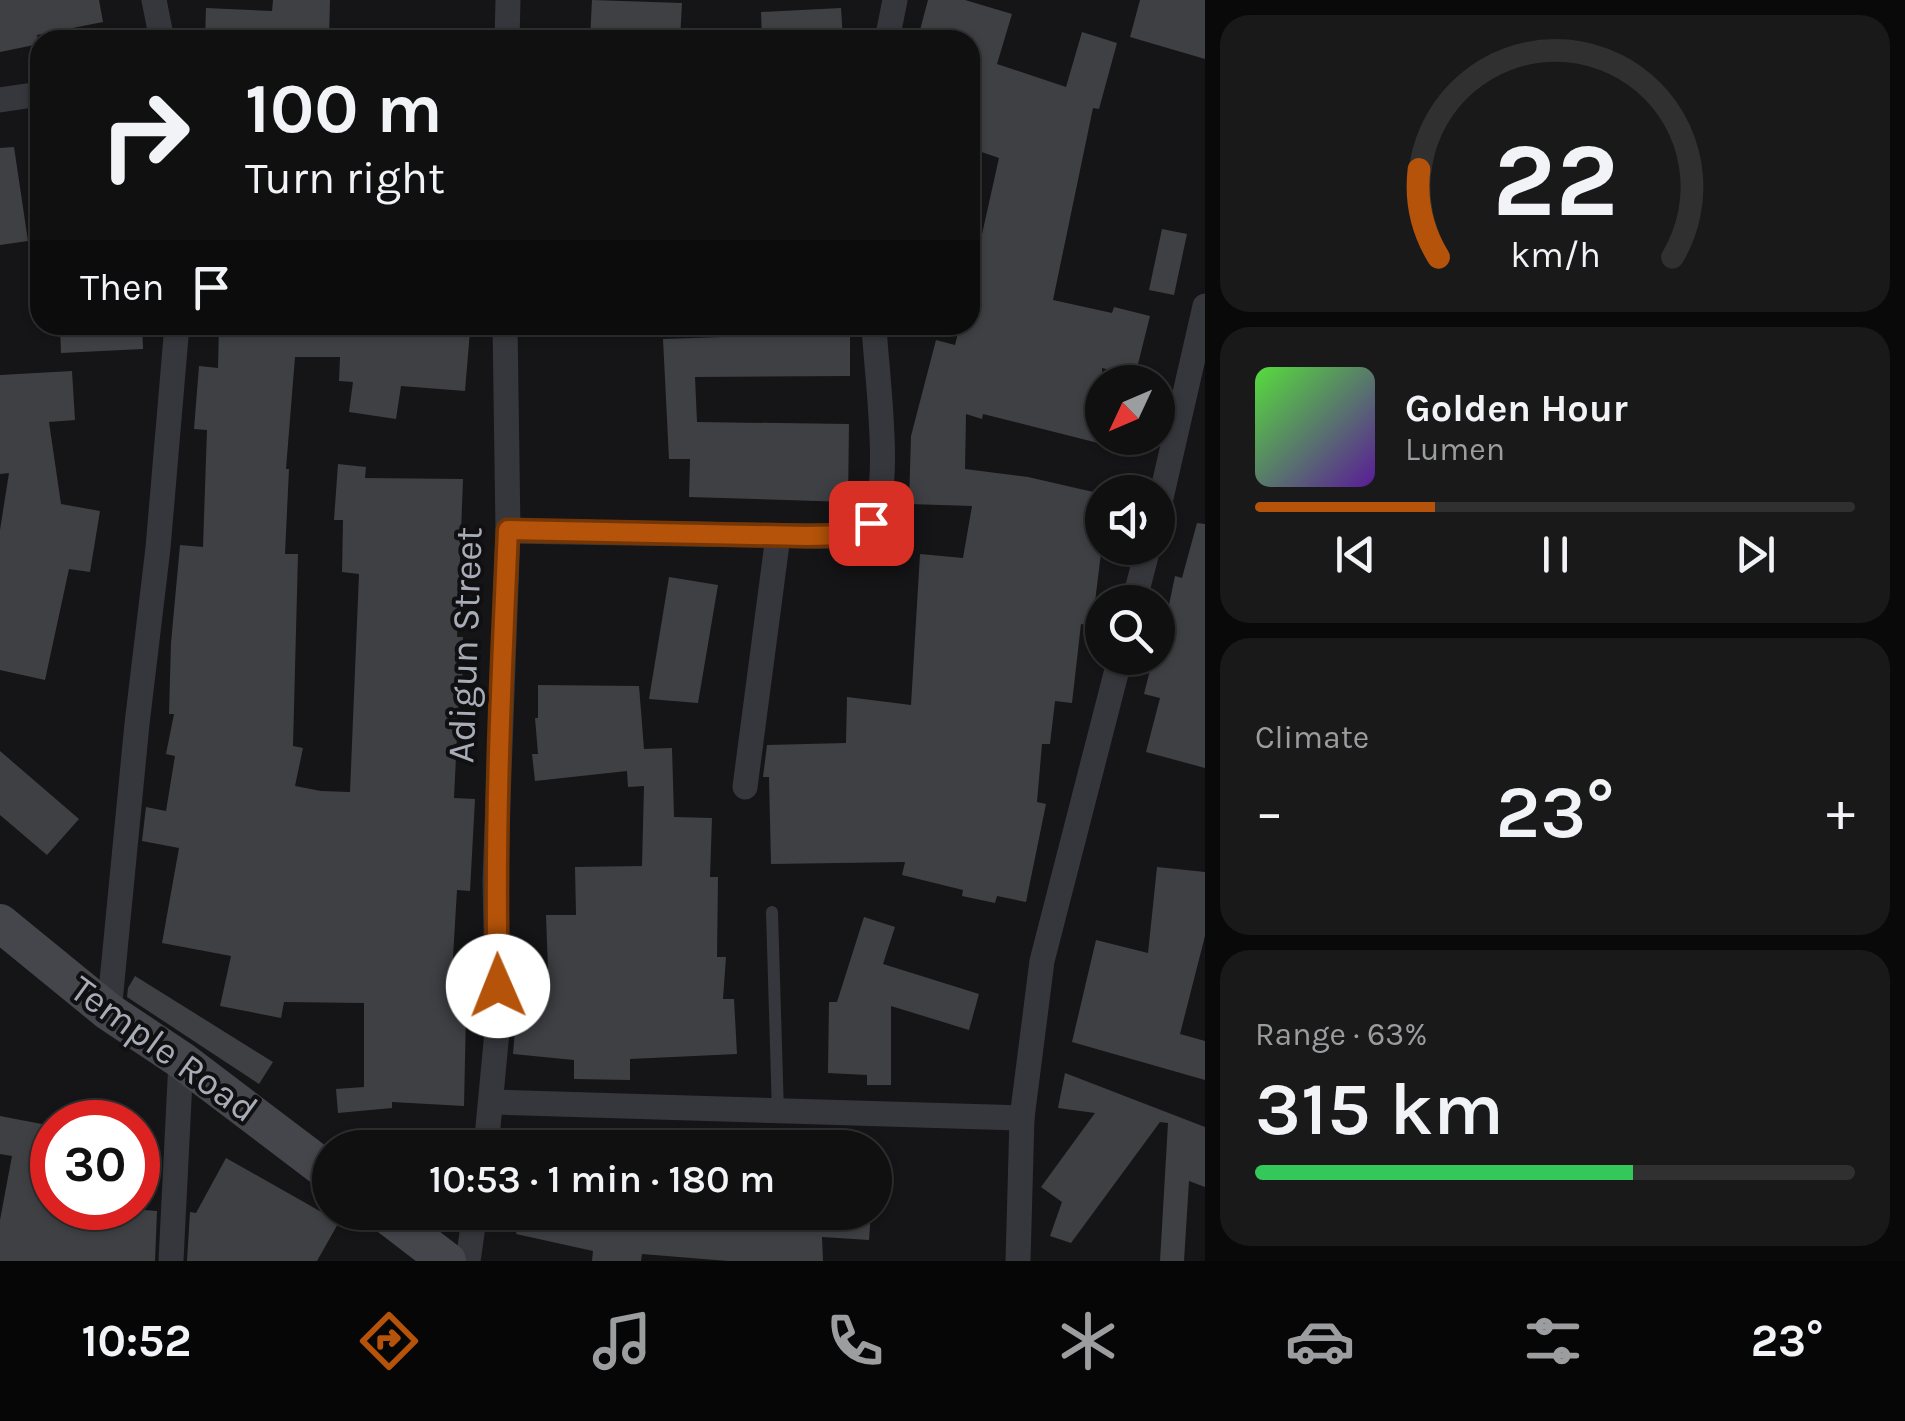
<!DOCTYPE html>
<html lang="en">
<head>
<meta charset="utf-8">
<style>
	:root { --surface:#101011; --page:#19191a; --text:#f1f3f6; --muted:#9c9d9f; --line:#303031; --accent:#b45309 }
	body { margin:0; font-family:Karla,sans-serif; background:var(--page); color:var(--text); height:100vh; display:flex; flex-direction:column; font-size:38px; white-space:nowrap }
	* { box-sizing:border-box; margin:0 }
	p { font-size:32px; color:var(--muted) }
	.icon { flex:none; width:55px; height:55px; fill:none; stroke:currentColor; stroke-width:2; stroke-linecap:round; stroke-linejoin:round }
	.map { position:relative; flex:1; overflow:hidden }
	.details { display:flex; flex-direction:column; gap:15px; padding:15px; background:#090909; width:700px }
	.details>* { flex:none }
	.banner { position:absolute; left:30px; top:30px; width:950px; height:305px; border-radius:30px; box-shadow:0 2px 8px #0004,0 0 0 2px var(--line); background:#101011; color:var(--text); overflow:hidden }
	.needle { width:65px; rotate:226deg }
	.controls { position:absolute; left:1085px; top:365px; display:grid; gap:20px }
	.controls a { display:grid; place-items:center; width:90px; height:90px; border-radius:50%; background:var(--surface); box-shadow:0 2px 8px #0004,0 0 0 2px var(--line); font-size:50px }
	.speed { position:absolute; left:30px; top:1100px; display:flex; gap:20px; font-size:50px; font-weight:700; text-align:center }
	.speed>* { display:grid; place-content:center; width:130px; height:130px; border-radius:50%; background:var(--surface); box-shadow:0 2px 8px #0004,0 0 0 2px var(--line); line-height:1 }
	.speed .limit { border:15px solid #d22; background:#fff; color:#111 }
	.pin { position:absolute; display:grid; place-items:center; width:85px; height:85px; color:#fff; margin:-42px; border-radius:20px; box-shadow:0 5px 15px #0006 }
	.me { position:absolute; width:110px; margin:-55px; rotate:359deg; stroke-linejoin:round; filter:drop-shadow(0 0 8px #0008) }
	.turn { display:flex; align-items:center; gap:35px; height:210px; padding:0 50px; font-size:45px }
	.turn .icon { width:130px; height:130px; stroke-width:2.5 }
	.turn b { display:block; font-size:70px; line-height:85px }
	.then { display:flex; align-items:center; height:95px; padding:0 50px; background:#0003; gap:20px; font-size:38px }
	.big { font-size:75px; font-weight:600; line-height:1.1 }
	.details .widget { flex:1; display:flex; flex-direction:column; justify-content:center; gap:15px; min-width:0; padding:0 35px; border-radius:30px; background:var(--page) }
	.details .dial { align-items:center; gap:0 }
	.dial svg { height:260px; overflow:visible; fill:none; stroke:var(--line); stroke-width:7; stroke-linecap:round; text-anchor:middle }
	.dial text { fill:var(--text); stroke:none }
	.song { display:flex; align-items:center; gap:30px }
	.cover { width:120px; height:120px; border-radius:15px; background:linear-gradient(135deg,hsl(110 70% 55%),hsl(270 70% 35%)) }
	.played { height:10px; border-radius:5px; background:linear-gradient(90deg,var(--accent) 30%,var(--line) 30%) }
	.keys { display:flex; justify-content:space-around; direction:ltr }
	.heat { display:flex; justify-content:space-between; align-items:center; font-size:55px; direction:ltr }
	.charge { height:15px; border-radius:8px; background:linear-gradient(90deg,#34c759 63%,var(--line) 0) }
	.trip { position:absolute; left:312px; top:1130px; width:580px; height:100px; border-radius:50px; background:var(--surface); box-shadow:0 2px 8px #0004,0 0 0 2px var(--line); font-weight:600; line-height:100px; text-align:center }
	.tab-bar { display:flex; height:160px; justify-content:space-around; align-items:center; background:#060607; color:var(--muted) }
	.tab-bar .icon { width:70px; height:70px }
	.tab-bar .on { color:var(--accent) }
	.tab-bar b { font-size:45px; color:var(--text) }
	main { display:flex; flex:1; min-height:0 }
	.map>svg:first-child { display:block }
	.building { fill:#3f4044 }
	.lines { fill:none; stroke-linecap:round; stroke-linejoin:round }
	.lane { stroke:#36373c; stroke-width:12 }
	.street { stroke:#36373c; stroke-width:25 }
	.secondary { stroke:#44464c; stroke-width:38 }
	.route-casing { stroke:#753606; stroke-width:25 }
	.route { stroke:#b45309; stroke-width:18 }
	.labels { text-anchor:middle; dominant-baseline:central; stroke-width:8; stroke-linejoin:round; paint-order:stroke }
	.street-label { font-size:38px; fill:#a7acb7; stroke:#101012 }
</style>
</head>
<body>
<main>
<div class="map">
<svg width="1205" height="1261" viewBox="0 0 1205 1261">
	<rect width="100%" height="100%" fill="#151517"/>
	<g class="building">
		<path d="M0 0H99L103 22 37 35 39 44 0 52Z"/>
		<path d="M273 0H330L329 40H205L206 8 272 11Z"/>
		<path d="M592 0 682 3 680 40H590Z"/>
		<path d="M928 0H965L1012 14 997 64 1066 87 1082 32 1117 43 1099 109 1093 108 1053 300 1112 313 1114 307 1150 316 1135 376 1102 368V444L983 414 982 419 966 414 965 469 1028 477 1102 494V545L1092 626 1081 624 1072 703 1055 701 1050 744H1042L1037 802 1046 804 1026 902 997 896 995 903 962 896 963 890 902 875 905 862 771 864 769 777H763L767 745 846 743 847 697 911 705 920 554 963 558 972 506 909 504 911 436 936 340 955 345 960 325H970V288L999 158 970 148V40H953L920 30Z"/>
		<path d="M1140 0H1205V59L1130 37Z"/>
		<path d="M841 8 843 40H762L761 12Z"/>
		<path d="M14 147 28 241 0 245V148Z"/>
		<path d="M1162 229 1187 234 1174 295 1149 290Z"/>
		<path d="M60 325H142L143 349 61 353Z"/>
		<path d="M219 325H394L470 331 465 391 401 386 396 419 349 412 353 382 339 381 340 357H295L286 469H289L285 554H298L293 746 303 748 295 786 321 791 350 792 359 574 342 572 343 520H334L338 464 366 467 365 478 463 479 457 637H463L462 694H459L454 798 475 799 470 891 457 890 453 957 454 1013H466L464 1106 392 1102V1108L338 1113 336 1089 364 1087V1003L284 1002 281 1018 220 1006 231 956 162 943 179 848 142 841 146 807 166 811 175 756 166 754 174 714H169L171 643 180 545 203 547 207 430 194 429 199 366 218 368Z"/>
		<path d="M723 325H850V376L695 377 697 422 849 424 848 502 689 497 690 459H669L663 339 723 337Z"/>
		<path d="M72 371 75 420 49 422 61 504 100 511 90 572 69 569 45 680 0 670V530L9 473 0 474V375Z"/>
		<path d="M1197 523 1205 524V768L1146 752 1160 698 1144 694 1153 658H1158L1175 576 1182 578Z"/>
		<path d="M669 577 718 585 698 703 649 699Z"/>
		<path d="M538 685 639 686 644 749 672 748 674 817 712 818 710 877H718L717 957H726L723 999H734L737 1054 630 1059V1080L574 1079V1060L513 1054 518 994 549 997 546 915H576L575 867 642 866 644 786 628 787 627 771 535 781 532 754H538L535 718H538Z"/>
		<path d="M0 751 79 819 47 855 0 815Z"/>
		<path d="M1157 867 1205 872V936L1180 1034 1205 1041V1080L1072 1042 1096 940 1148 953Z"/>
		<path d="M864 917 895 927 883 964 979 994 969 1030 891 1006V1085H867V1075L828 1073 829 1002H837Z"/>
		<path d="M135 976 273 1062 259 1084 127 997 128 988Z"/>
		<path d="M1065 1073 1205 1127V1187L1189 1181 1184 1261H1160L1168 1123 1160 1122 1071 1243 1050 1236 1062 1202 1041 1187 1095 1113 1058 1108Z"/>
		<path d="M0 1116 52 1126V1208H144V1210L157 1211 155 1261H0V1220L12 1156 0 1154Z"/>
		<path d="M226 1158 339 1222 317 1261H187L190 1212 196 1213Z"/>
		<path d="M521 1212H871L869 1240 822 1237 823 1261H728L642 1254 641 1261H592L593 1251 516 1234Z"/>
	</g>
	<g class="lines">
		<path class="lane" d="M772 912 778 1113"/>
		<g class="street">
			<path d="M154 0 162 40"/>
			<path d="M507 40 508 0"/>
			<path d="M887 40 895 0"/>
			<path d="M0 100 40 94"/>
			<path d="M1158 511 1205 306"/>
			<path d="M508 531 807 536C828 536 851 539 868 525 896 503 875 363 874 325"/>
			<path d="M1134 602 1148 548"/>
			<path d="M745 787 778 536"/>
			<path d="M109 1012 137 724 158 548 177 325"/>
			<path d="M493 1102 1022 1118"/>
			<path d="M486 1148 498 1021 495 881 508 531 505 325"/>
			<path d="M171 1261 181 1060"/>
			<path d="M468 1261 475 1212"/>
			<path d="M1018 1261 1022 1118 1042 961 1120 658"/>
		</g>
		<g class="secondary">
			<path d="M0 923 109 1012 181 1060 330 1173"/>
			<path d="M383 1212 447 1261"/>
		</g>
	</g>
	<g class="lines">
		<defs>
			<path id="route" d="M498 986C494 834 501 683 508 530L807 536 850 535 871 523"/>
		</defs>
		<use href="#route" class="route-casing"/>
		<use href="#route" class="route"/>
	</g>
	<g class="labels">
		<g class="street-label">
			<text transform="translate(465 645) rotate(-88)">Adigun Street</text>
			<text transform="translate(164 1049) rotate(36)">Temple Road</text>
		</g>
	</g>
</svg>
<div class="controls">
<a><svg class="needle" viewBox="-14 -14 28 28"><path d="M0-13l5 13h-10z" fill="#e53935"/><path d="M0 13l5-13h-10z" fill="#9c9d9f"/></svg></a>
<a><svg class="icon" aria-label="sound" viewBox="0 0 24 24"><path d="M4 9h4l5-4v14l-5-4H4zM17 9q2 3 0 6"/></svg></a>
<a><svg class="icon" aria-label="search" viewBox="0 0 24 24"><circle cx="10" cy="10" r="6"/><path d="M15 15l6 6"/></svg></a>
</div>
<div class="speed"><div class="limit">30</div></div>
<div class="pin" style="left:871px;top:523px;background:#d93025"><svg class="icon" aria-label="arrive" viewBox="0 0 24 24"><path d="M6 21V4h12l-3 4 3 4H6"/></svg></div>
<svg class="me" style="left:498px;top:986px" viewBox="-20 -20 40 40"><circle r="19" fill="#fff"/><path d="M0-13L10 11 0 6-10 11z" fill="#b45309"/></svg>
<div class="trip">10:53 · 1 min · 180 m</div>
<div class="banner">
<div class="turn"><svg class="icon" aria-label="right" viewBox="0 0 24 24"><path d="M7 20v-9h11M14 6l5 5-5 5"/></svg><div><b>100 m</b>Turn right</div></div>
<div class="then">Then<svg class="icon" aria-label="arrive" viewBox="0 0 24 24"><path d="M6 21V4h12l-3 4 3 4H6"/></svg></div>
</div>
</div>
<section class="details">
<div class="widget dial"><svg viewBox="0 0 100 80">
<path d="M14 69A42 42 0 1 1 86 69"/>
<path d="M14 69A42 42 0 0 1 8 42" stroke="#b45309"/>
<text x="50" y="56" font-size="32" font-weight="700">22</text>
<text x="50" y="72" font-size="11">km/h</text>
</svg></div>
<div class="widget">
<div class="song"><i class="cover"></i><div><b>Golden Hour</b><p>Lumen</p></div></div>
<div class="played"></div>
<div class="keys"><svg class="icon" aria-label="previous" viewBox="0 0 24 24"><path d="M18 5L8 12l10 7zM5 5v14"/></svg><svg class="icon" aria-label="pause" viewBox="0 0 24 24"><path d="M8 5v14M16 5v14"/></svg><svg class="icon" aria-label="next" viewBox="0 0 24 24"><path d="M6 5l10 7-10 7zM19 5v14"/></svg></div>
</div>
<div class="widget"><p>Climate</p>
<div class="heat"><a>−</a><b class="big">23°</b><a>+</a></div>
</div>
<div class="widget"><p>Range · 63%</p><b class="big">315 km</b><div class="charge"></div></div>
</section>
</main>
<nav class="tab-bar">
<b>10:52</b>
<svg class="icon on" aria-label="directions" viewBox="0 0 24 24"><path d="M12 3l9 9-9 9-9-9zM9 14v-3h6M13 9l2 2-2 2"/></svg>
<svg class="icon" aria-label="music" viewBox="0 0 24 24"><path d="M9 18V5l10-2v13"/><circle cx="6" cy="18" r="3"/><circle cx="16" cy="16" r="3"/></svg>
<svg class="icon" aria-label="phone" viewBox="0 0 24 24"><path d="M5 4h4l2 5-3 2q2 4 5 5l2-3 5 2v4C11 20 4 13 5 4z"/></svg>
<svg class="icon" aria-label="climate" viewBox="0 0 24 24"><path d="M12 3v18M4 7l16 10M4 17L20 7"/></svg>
<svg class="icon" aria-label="car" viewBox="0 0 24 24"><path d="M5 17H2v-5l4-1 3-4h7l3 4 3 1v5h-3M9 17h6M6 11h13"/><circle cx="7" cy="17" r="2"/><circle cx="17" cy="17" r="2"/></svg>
<svg class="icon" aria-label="filters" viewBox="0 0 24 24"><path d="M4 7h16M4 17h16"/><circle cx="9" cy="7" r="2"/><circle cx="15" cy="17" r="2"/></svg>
<b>23°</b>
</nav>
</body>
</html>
